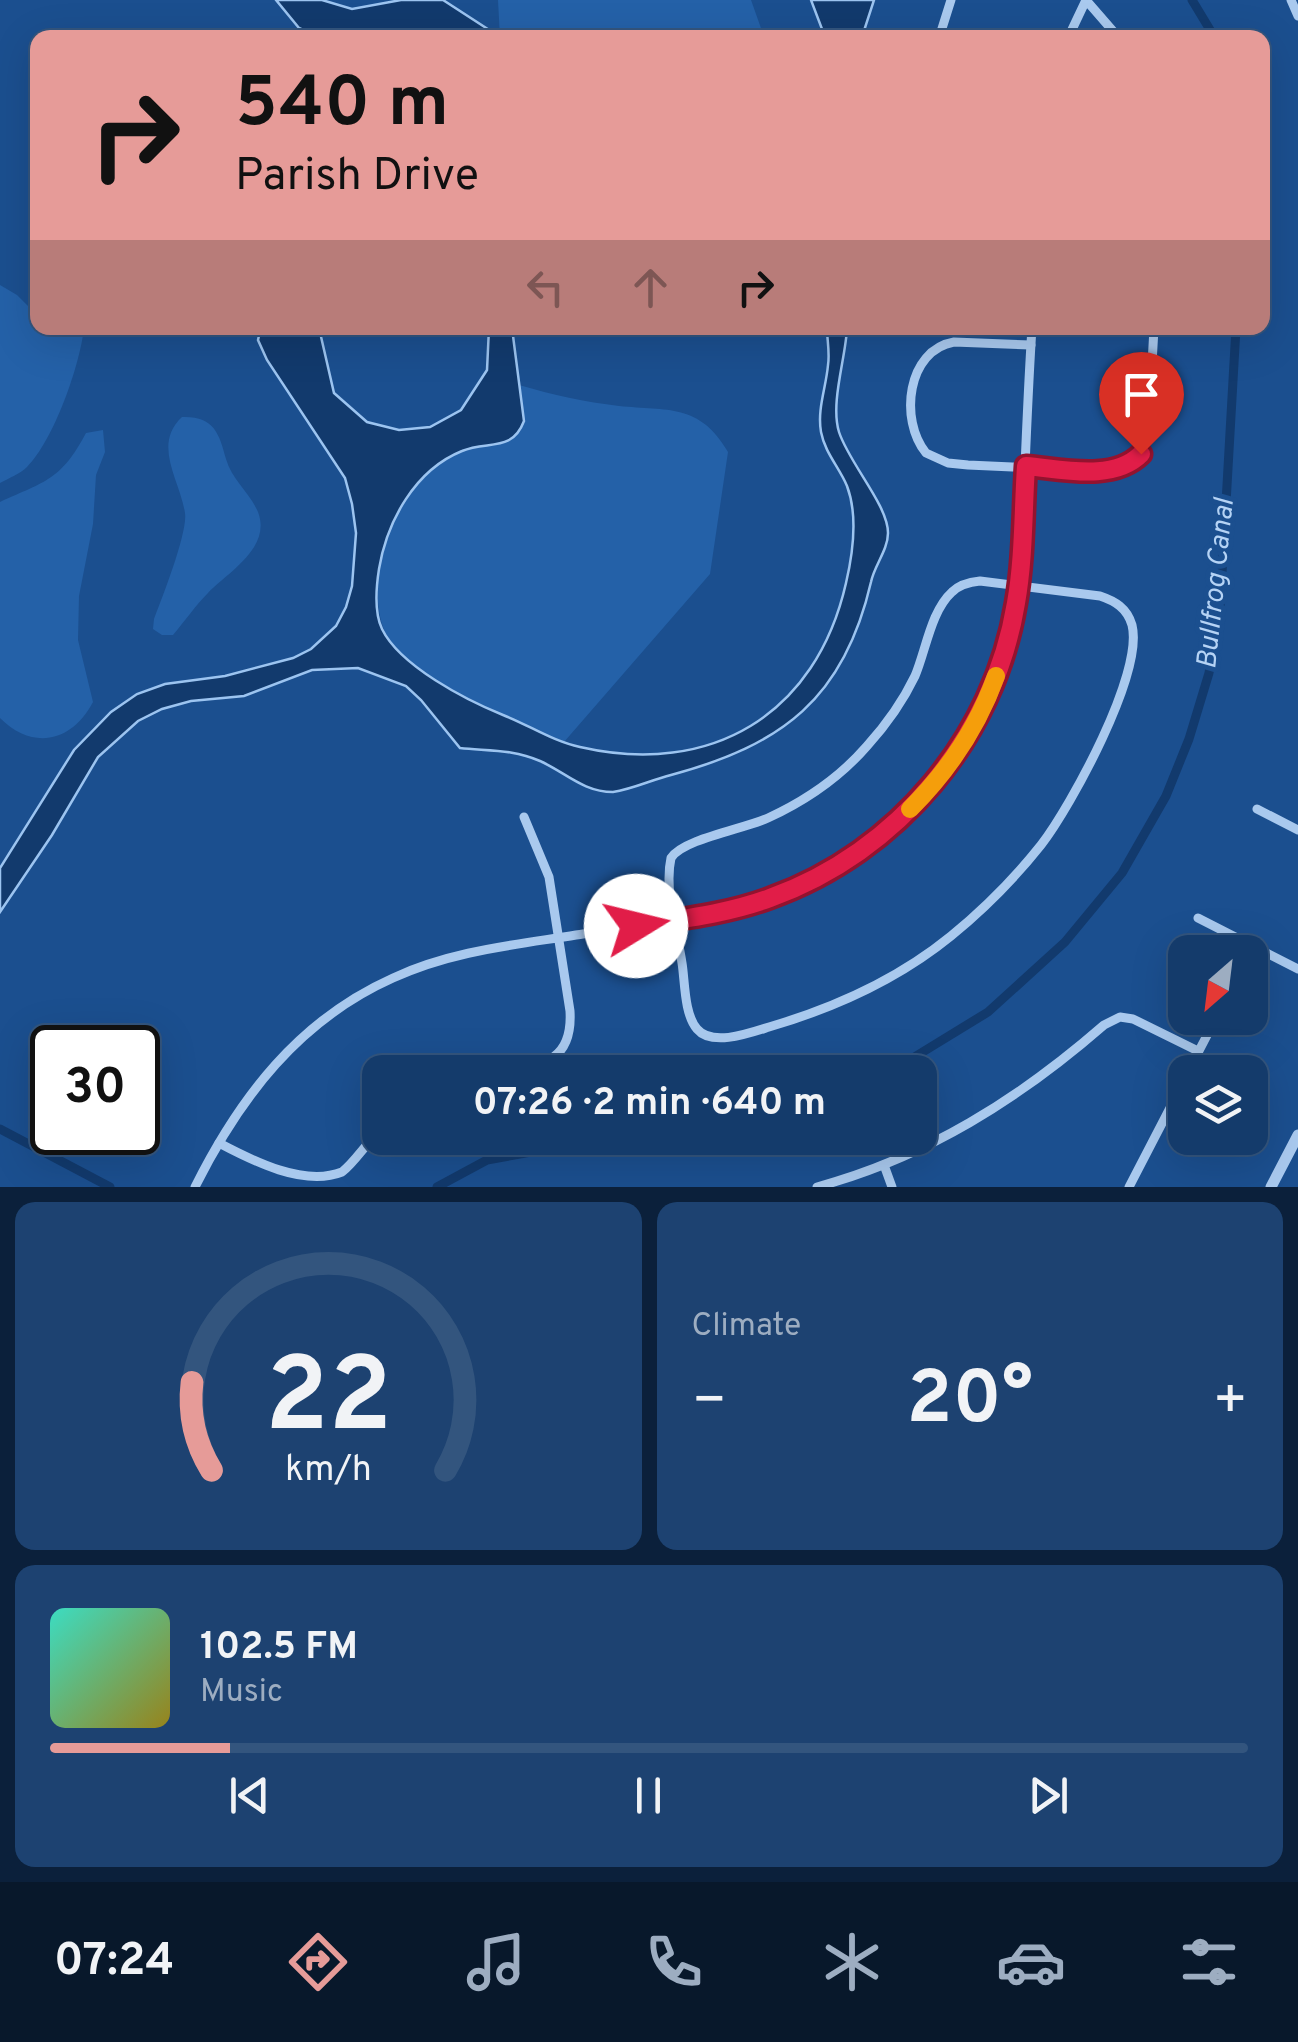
<!DOCTYPE html>
<html lang="en">
<head>
<meta charset="utf-8">
<style>
	:root { --surface:#143b6b; --page:#1d4271; --text:#f1f3f6; --muted:#9dadc1; --line:#33557e; --accent:#e69b98 }
	body { margin:0; font-family:Overpass,sans-serif; background:var(--page); color:var(--text); height:100vh; display:flex; flex-direction:column; font-size:38px; white-space:nowrap }
	* { box-sizing:border-box; margin:0 }
	p { font-size:32px; color:var(--muted) }
	.icon { flex:none; width:55px; height:55px; fill:none; stroke:currentColor; stroke-width:2; stroke-linecap:round; stroke-linejoin:round }
	.map { position:relative; height:1187px; overflow:hidden }
	.drawer { display:flex; flex-direction:column; gap:15px; padding:15px; background:#0b203b; flex:1 }
	.drawer>* { flex:none }
	.top-card { position:absolute; left:30px; top:30px; width:1240px; height:305px; border-radius:20px; box-shadow:0 10px 40px #0002,0 0 0 2px var(--line); background:#e69b98; color:#111; overflow:hidden }
	.needle { width:65px; rotate:208deg }
	.buttons { position:absolute; left:1168px; top:935px; display:grid; gap:20px }
	.buttons a { display:grid; place-items:center; width:100px; height:100px; border-radius:20px; background:var(--surface); box-shadow:0 10px 40px #0002,0 0 0 2px var(--line); font-size:50px }
	.speed { position:absolute; left:30px; top:1025px; display:flex; gap:20px; font-size:50px; font-weight:700; text-align:center }
	.speed>* { display:grid; place-content:center; width:130px; height:130px; border-radius:50%; background:var(--surface); box-shadow:0 10px 40px #0002,0 0 0 2px var(--line); line-height:1 }
	.speed .limit { border:5px solid #111; border-radius:15px; background:#fff; color:#111 }
	.pin { position:absolute; display:grid; place-items:center; width:85px; height:85px; color:#fff; margin:-102px -42px; border-radius:50% 50% 50% 0; rotate:-45deg; box-shadow:0 0 10px #0007 }
	.pin .icon { rotate:45deg }
	.me { position:absolute; width:110px; margin:-55px; rotate:81deg; stroke-linejoin:round; filter:drop-shadow(0 0 8px #0008) }
	.turn { display:flex; align-items:center; gap:35px; height:210px; padding:0 40px; font-size:45px }
	.turn .icon { width:130px; height:130px; stroke-width:2.5 }
	.turn b { display:block; font-size:70px; line-height:85px }
	.lanes { display:flex; align-items:center; height:95px; padding:0 40px; background:#0003; justify-content:center; gap:50px; direction:ltr }
	.lanes .off { opacity:.35 }
	.big { font-size:75px; font-weight:700; line-height:1.1 }
	.drawer .tile { flex:1; display:flex; flex-direction:column; justify-content:center; gap:15px; min-width:0; padding:0 35px; border-radius:20px; background:var(--page) }
	.drawer .dial { align-items:center; gap:0 }
	.dial svg { height:260px; overflow:visible; fill:none; stroke:var(--line); stroke-width:7; stroke-linecap:round; text-anchor:middle }
	.dial text { fill:var(--text); stroke:none }
	.song { display:flex; align-items:center; gap:30px }
	.cover { width:120px; height:120px; border-radius:15px; background:linear-gradient(135deg,hsl(170 70% 55%),hsl(50 70% 35%)) }
	.played { height:10px; border-radius:5px; background:linear-gradient(90deg,var(--accent) 15%,var(--line) 15%) }
	.keys { display:flex; justify-content:space-around; direction:ltr }
	.heat { display:flex; justify-content:space-between; align-items:center; font-size:55px; direction:ltr }
	.drawer .tiles { flex:1; display:grid; gap:15px; grid-template-columns:1fr 1fr }
	.tile:last-child { grid-column:span 2 }
	.trip { position:absolute; left:362px; top:1055px; width:575px; height:100px; border-radius:20px; background:var(--surface); box-shadow:0 10px 40px #0002,0 0 0 2px var(--line); font-weight:700; line-height:100px; text-align:center }
	.menu { display:flex; height:160px; justify-content:space-around; align-items:center; background:#08182b; color:var(--muted) }
	.menu .icon { width:70px; height:70px }
	.menu .current { color:var(--accent) }
	.menu b { font-size:45px; color:var(--text) }
	.map>svg:first-child { display:block }
	.green { fill:#2461a8 }
	.water { fill:#123a6d; stroke:#9cc4f0; stroke-width:2.5 }
	.lines { fill:none; stroke-linecap:round; stroke-linejoin:round }
	.canal { stroke:#123a6d; stroke-width:9 }
	.minor { stroke:#a9c9ee; stroke-width:9 }
	.tertiary { stroke:#a9c9ee; stroke-width:11 }
	.route-casing { stroke:#92132f; stroke-width:25 }
	.route { stroke:#e11d48; stroke-width:18 }
	.slow { stroke:#f59e0b; stroke-width:18 }
	.labels { text-anchor:middle; dominant-baseline:central; stroke-width:10; stroke-linejoin:round; paint-order:stroke }
	.water-label { font-size:28px; font-style:italic; fill:#b5d3f5; stroke:#1b4f8f }
</style>
</head>
<body>
<div class="map">
<svg width="1298" height="1187" viewBox="0 0 1298 1187">
	<rect width="100%" height="100%" fill="#1b4f8f"/>
	<g class="green">
		<path d="M498 0H751L762 31 760 38H500Z"/>
		<path d="M0 285 17 295 32 310 37 308 38 328H84C80 365 54 440 27 467 20 474 9 478 0 483Z"/>
		<path d="M519 385C553 395 585 402 619 406 667 411 700 403 728 452L710 574 564 742C520 726 419 681 392 644 358 598 390 502 431 468 453 450 482 446 509 441L524 421Z"/>
		<path d="M182 417C214 416 219 433 226 459 232 480 250 493 258 512 272 548 227 573 208 593 195 606 185 621 173 635H162L153 629 154 619C162 598 188 532 185 513 180 480 152 445 182 417Z"/>
		<path d="M103 430 105 452 96 475 93 524 79 596 78 640 93 702C72 742 33 751 0 718V502C46 481 61 480 86 433Z"/>
	</g>
	<g class="water">
		<path d="M276 0H322L352 9 401 0H443L500 37H318L299 28Z"/>
		<path d="M811 0H874L862 37H825Z"/>
		<path d="M289 328H319L334 393 367 422 399 430 430 427 461 410 487 370 489 328H512L524 421C512 453 487 440 462 451 415 470 387 521 379 569 376 588 374 612 382 629 400 666 466 700 503 715 529 725 552 741 580 747 711 777 816 715 846 583 853 553 858 515 847 486 839 467 825 453 821 432 817 409 826 388 828 365 830 353 827 340 827 328H847C846 357 830 403 839 432 849 463 888 505 888 533 888 550 874 566 871 582 844 699 782 745 671 775 651 780 633 789 613 792 583 792 565 772 540 761 513 749 488 751 460 748L421 700 406 686 358 668 312 670 244 696 191 701 162 709 138 721 98 757 52 835 0 912V868L74 750 111 712 137 694 165 684 225 676 293 658 311 649 336 626 346 607 352 586 356 533 352 504 345 478 267 360 258 340 260 331Z"/>
	</g>
	<g class="lines">
		<g class="canal">
			<path d="M1192 0 1215 38"/>
			<path d="M890 1072 988 1012 1065 942 1122 873 1166 796 1189 739 1209 673 1220 608 1236 328"/>
			<path d="M0 1129 110 1187"/>
			<path d="M437 1187 487 1160 609 1138"/>
		</g>
		<g class="minor">
			<path d="M1086 0 1119 38"/>
			<path d="M1291 0 1298 16"/>
			<path d="M939 38 951 0"/>
			<path d="M1068 38 1086 0"/>
			<path d="M1031 345 954 342C907 350 899 420 926 453L948 463 968 465 1100 471 1131 464 1141 454 1148 436 1154 328"/>
			<path d="M980 581 1100 596C1115 601 1127 608 1132 625 1144 673 1071 806 1041 845 1014 879 984 909 951 936 897 980 834 1008 769 1027 750 1033 712 1047 697 1029 684 1014 685 981 682 963 677 930 664 890 671 858 683 839 744 829 768 818 805 801 841 776 867 746 886 725 903 701 915 676 926 650 931 611 952 592 960 584 970 582 980 581Z"/>
			<path d="M1257 809 1298 830"/>
			<path d="M1198 918 1298 969"/>
			<path d="M501 1072C542 1065 573 1062 570 1011L549 877 524 817"/>
			<path d="M1188 1072 1216 1018"/>
			<path d="M219 1143C253 1161 304 1187 342 1172 356 1161 366 1143 380 1131"/>
			<path d="M884 1165 892 1187"/>
			<path d="M195 1187C240 1097 299 1020 393 978 451 951 514 945 576 935 630 927 688 923 740 908 863 872 963 780 1003 658 1019 609 1021 559 1023 509 1026 448 1028 388 1032 328"/>
			<path d="M817 1187C927 1157 1019 1099 1104 1025L1120 1017 1133 1019 1198 1051"/>
			<path d="M1129 1187 1185 1079"/>
		</g>
		<path class="tertiary" d="M1271 1187 1298 1135"/>
	</g>
	<g class="lines">
		<defs>
			<path id="route" d="M636 926C681 919 727 914 770 898 898 852 994 737 1016 603 1024 558 1023 512 1026 466 1062 469 1113 482 1141 454"/>
		</defs>
		<use href="#route" class="route-casing"/>
		<use href="#route" class="route"/>
		<path class="slow" d="M910 809C947 772 978 726 996 676"/>
	</g>
	<g class="labels">
		<g class="water-label">
			<text transform="translate(1217 584) rotate(-84)">Bullfrog Canal</text>
		</g>
	</g>
</svg>
<div class="buttons">
<a><svg class="needle" viewBox="-14 -14 28 28"><path d="M0-13l5 13h-10z" fill="#e53935"/><path d="M0 13l5-13h-10z" fill="#9dadc1"/></svg></a>
<a><svg class="icon" aria-label="layers" viewBox="0 0 24 24"><path d="M12 4l9 5-9 5-9-5zM3 14l9 5 9-5"/></svg></a>
</div>
<div class="speed"><div class="limit">30</div></div>
<div class="pin" style="left:1141px;top:454px;background:#d93025"><svg class="icon" aria-label="arrive" viewBox="0 0 24 24"><path d="M6 21V4h12l-3 4 3 4H6"/></svg></div>
<svg class="me" style="left:636px;top:926px" viewBox="-20 -20 40 40"><circle r="19" fill="#fff"/><path d="M0-13L10 11 0 6-10 11z" fill="#e11d48"/></svg>
<div class="trip">07:26 · 2 min · 640 m</div>
<div class="top-card">
<div class="turn"><svg class="icon" aria-label="right" viewBox="0 0 24 24"><path d="M7 20v-9h11M14 6l5 5-5 5"/></svg><div><b>540 m</b>Parish Drive</div></div>
<div class="lanes"><svg class="icon off" aria-label="left" viewBox="0 0 24 24"><path d="M17 20v-9H6M10 6l-5 5 5 5"/></svg><svg class="icon off" aria-label="ahead" viewBox="0 0 24 24"><path d="M12 20V5M6 11l6-6 6 6"/></svg><svg class="icon" aria-label="right" viewBox="0 0 24 24"><path d="M7 20v-9h11M14 6l5 5-5 5"/></svg></div>
</div>
</div>
<section class="drawer">
<div class="tiles">
<div class="tile dial"><svg viewBox="0 0 100 80">
<path d="M14 69A42 42 0 1 1 86 69"/>
<path d="M14 69A42 42 0 0 1 8 42" stroke="#e69b98"/>
<text x="50" y="56" font-size="32" font-weight="700">22</text>
<text x="50" y="72" font-size="11">km/h</text>
</svg></div>
<div class="tile"><p>Climate</p>
<div class="heat"><a>−</a><b class="big">20°</b><a>+</a></div>
</div>
<div class="tile">
<div class="song"><i class="cover"></i><div><b>102.5 FM</b><p>Music</p></div></div>
<div class="played"></div>
<div class="keys"><svg class="icon" aria-label="previous" viewBox="0 0 24 24"><path d="M18 5L8 12l10 7zM5 5v14"/></svg><svg class="icon" aria-label="pause" viewBox="0 0 24 24"><path d="M8 5v14M16 5v14"/></svg><svg class="icon" aria-label="next" viewBox="0 0 24 24"><path d="M6 5l10 7-10 7zM19 5v14"/></svg></div>
</div>
</div>
</section>
<nav class="menu">
<b>07:24</b>
<svg class="icon current" aria-label="directions" viewBox="0 0 24 24"><path d="M12 3l9 9-9 9-9-9zM9 14v-3h6M13 9l2 2-2 2"/></svg>
<svg class="icon" aria-label="music" viewBox="0 0 24 24"><path d="M9 18V5l10-2v13"/><circle cx="6" cy="18" r="3"/><circle cx="16" cy="16" r="3"/></svg>
<svg class="icon" aria-label="phone" viewBox="0 0 24 24"><path d="M5 4h4l2 5-3 2q2 4 5 5l2-3 5 2v4C11 20 4 13 5 4z"/></svg>
<svg class="icon" aria-label="climate" viewBox="0 0 24 24"><path d="M12 3v18M4 7l16 10M4 17L20 7"/></svg>
<svg class="icon" aria-label="car" viewBox="0 0 24 24"><path d="M5 17H2v-5l4-1 3-4h7l3 4 3 1v5h-3M9 17h6M6 11h13"/><circle cx="7" cy="17" r="2"/><circle cx="17" cy="17" r="2"/></svg>
<svg class="icon" aria-label="filters" viewBox="0 0 24 24"><path d="M4 7h16M4 17h16"/><circle cx="9" cy="7" r="2"/><circle cx="15" cy="17" r="2"/></svg>
</nav>
</body>
</html>
